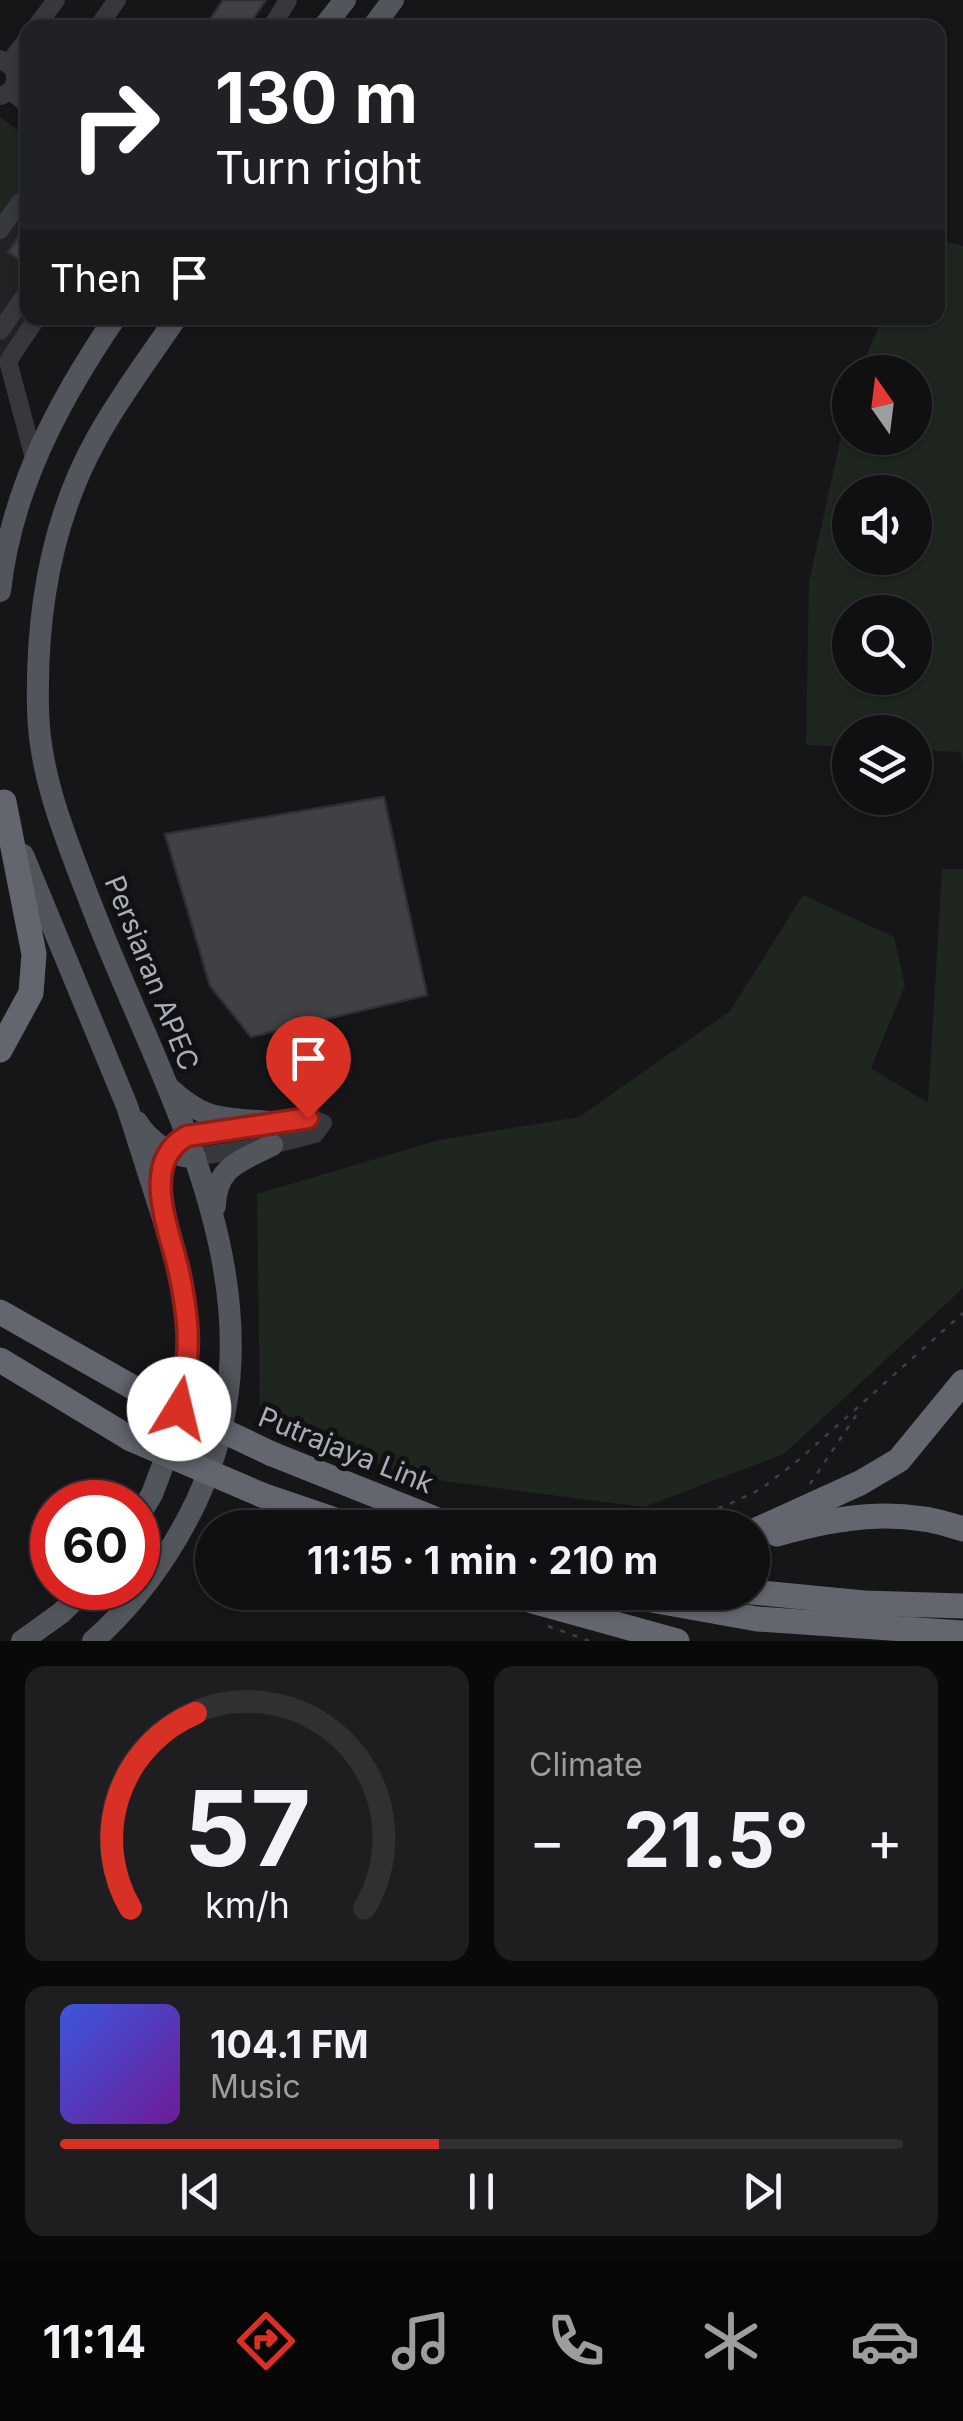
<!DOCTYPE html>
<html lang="en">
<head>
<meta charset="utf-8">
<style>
	:root { --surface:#101012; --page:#1e1e20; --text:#f1f3f6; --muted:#9c9d9f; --line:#303032; --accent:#d93025 }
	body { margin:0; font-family:Inter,sans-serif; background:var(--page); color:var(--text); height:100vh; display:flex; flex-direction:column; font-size:38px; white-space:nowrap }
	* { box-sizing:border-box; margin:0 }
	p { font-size:32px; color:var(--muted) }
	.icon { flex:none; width:55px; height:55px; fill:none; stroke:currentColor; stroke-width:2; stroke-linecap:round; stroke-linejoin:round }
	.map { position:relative; height:1641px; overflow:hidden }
	.panel { display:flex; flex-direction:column; gap:25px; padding:25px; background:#09090a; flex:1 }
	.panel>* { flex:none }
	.banner { position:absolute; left:20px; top:20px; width:925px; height:305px; border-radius:20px; box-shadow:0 2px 8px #0004,0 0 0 2px var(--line); background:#202124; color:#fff; overflow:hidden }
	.needle { width:65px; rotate:346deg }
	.tools { position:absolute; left:832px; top:355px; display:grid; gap:20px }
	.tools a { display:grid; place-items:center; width:100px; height:100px; border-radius:50%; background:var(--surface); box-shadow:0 2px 8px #0004,0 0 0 2px var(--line); font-size:50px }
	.speed { position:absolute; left:30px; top:1480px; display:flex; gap:20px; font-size:50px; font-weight:700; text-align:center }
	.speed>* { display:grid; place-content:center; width:130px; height:130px; border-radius:50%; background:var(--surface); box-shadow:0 2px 8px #0004,0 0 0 2px var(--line); line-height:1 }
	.speed .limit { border:15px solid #d22; background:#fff; color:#111 }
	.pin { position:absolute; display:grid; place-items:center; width:85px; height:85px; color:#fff; margin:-102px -42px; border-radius:50% 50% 50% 0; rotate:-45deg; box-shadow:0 0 10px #0007 }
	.pin .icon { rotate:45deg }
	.me { position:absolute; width:110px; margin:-55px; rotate:9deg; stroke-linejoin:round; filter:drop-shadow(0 0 8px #0008) }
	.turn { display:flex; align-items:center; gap:35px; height:210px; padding:0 30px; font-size:45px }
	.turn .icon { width:130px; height:130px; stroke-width:2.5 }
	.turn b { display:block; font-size:70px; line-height:85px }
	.then { display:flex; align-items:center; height:95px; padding:0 30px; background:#0003; gap:20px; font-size:38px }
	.big { font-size:75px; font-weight:700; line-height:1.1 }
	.panel .card { flex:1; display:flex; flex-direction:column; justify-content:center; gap:15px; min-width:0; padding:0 35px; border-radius:20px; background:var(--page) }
	.panel .dial { align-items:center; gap:0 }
	.dial svg { height:260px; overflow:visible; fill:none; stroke:var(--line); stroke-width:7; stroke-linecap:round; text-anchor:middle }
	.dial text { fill:var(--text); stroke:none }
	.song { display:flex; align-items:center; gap:30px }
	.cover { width:120px; height:120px; border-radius:15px; background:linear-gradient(135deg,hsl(230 70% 55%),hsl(280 70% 35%)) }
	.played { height:10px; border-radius:5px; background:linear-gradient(90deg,var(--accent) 45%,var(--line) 45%) }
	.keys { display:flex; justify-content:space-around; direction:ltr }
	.heat { display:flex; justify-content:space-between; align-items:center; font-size:55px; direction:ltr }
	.panel .tiles { flex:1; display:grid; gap:25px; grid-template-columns:1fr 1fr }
	.card:last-child { grid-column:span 2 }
	.trip { position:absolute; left:195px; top:1510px; width:575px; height:100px; border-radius:50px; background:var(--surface); box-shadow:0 2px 8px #0004,0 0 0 2px var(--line); font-weight:700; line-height:100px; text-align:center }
	.dock { display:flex; height:160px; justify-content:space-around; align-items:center; background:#060607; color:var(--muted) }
	.dock .icon { width:70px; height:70px }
	.dock .current { color:var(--accent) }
	.dock b { font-size:45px; color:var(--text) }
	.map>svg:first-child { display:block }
	.built { fill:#222225 }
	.green { fill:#1e261f; fill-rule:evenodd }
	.building { fill:#404145; stroke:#303034; stroke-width:2.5 }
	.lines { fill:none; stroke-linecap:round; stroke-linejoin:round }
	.path { stroke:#3d3f44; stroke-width:2.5; stroke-dasharray:5 8; stroke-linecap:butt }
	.minor { stroke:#37383d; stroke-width:18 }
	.major { stroke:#53555c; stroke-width:22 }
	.highway { stroke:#63666e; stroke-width:25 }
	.highway-bridge { stroke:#63666e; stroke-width:25 }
	.route-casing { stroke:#8d1f18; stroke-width:25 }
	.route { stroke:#d93025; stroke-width:18 }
	.labels { text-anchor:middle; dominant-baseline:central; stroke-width:10; stroke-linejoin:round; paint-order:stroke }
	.street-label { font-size:28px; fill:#a8adb8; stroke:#111113 }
</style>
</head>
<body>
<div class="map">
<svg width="963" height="1641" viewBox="0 0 963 1641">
	<rect width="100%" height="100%" fill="#161618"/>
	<path class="built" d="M27 202 28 318 0 362V237Z"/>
	<g class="green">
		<path d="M0 117 28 137 27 183 0 221Z"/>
		<path d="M938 240 963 246V767L961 752 915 750V732H850V747L806 745 809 582 850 397V438H915V372H859L883 318H938ZM915 492V558H850V492ZM915 612V678H850V612Z"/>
		<path d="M942 869H963V1288L784 1454 644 1507 412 1477 260 1418 257 1194 439 1140 579 1117 730 1011 803 895 894 937 905 986 871 1068 928 1103Z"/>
	</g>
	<g class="building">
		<path d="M223 0H266L247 28H204Z"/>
		<path d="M19 236 28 242V266L8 252Z"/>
		<path d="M384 797 427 995 251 1037 210 986 165 834Z"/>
	</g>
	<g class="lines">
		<g class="path">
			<path d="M810 1484 861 1408"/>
			<path d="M616 1528 678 1519 725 1506 761 1489 801 1458 963 1313"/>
			<path d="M458 1592 484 1602"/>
			<path d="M548 1626 589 1641"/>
		</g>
		<g class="minor">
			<path d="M35 28 56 0"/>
			<path d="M97 28 117 0"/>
			<path d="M271 28 288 0"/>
			<path d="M0 59 13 68C18 81 14 92 0 96"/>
			<path d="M9 63 28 38"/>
			<path d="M10 91 28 105"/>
			<path d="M0 230 20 202 28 198"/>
			<path d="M0 331 28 291"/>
			<path d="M35 462 8 361 37 318"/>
			<path d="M187 1136 307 1117 323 1123 315 1134 272 1145 195 1157"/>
		</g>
		<g class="major">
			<path d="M323 28 345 0"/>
			<path d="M372 28 393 0"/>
			<path d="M0 591C11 490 59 400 115 318"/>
			<path d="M23 855 127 1106 176 1259 184 1297 188 1348 174 1436 152 1494 138 1518"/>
			<path d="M169 1088C206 1122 222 1118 270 1122"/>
			<path d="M137 1122C149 1141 172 1158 195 1157"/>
			<path d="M215 1206C216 1166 240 1162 272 1145"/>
			<path d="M22 1641 61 1613 87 1588"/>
			<path d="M93 1641C138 1601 170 1556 196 1502 293 1295 164 1095 91 904 67 841 39 777 38 708 36 615 51 520 97 438 120 396 150 357 176 318"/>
		</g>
		<g class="highway">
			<path d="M0 1050 31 993 34 954 4 802"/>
			<path d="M0 1312 141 1392"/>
			<path d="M0 1360 131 1439"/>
			<path d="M272 1454 458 1528"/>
			<path d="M262 1495 359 1528"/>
			<path d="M752 1532 860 1483 899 1460 963 1382"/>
			<path d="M777 1534C840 1516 900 1507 963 1529"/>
			<path d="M500 1592 677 1641"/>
			<path d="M607 1592 757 1619 963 1633"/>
			<path d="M752 1592 864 1603 963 1606"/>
		</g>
		<g class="highway-bridge">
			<path d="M141 1392 272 1454"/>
			<path d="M131 1439 262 1495"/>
		</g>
	</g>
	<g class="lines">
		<defs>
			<path id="route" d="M179 1409C184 1381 190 1353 187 1324 185 1301 181 1278 175 1256 165 1219 143 1160 187 1136L308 1118"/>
		</defs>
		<use href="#route" class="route-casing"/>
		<use href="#route" class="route"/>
	</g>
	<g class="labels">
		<g class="street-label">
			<text transform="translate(152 973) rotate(68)">Persiaran APEC</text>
			<text transform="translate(346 1450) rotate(22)">Putrajaya Link</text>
		</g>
	</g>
</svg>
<div class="tools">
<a><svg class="needle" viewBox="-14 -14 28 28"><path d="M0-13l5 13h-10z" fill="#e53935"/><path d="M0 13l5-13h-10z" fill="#9c9d9f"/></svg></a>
<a><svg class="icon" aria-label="sound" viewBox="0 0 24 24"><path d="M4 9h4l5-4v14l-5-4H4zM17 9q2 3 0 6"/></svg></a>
<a><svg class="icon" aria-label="search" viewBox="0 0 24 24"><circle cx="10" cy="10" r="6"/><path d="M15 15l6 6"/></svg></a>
<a><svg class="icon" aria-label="layers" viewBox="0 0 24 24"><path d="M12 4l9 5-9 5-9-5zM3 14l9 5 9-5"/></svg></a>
</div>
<div class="speed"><div class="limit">60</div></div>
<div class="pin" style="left:308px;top:1118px;background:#d93025"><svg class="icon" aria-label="arrive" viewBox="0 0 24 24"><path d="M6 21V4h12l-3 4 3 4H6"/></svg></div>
<svg class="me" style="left:179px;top:1409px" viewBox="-20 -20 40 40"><circle r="19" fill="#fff"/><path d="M0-13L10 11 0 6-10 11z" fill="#d93025"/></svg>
<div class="trip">11:15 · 1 min · 210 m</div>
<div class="banner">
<div class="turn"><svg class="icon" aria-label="right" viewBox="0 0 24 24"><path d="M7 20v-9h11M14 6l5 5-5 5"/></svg><div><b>130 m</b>Turn right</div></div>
<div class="then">Then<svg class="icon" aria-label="arrive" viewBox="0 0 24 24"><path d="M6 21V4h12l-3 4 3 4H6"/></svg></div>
</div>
</div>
<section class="panel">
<div class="tiles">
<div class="card dial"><svg viewBox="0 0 100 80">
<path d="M14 69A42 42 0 1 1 86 69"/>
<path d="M14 69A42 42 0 0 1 34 9" stroke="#d93025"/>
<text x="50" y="56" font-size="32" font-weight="700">57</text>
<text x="50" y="72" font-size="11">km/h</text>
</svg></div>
<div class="card"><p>Climate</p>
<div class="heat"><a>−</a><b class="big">21.5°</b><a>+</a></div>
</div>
<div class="card">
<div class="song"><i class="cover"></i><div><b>104.1 FM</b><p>Music</p></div></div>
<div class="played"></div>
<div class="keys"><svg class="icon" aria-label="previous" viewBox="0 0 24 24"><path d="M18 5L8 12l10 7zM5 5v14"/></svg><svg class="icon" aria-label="pause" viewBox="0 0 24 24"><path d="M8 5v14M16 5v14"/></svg><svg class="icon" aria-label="next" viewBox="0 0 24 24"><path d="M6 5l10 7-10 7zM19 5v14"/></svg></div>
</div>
</div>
</section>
<nav class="dock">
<b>11:14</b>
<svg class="icon current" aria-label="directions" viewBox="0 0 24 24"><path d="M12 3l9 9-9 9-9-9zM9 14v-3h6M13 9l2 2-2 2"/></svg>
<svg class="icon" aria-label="music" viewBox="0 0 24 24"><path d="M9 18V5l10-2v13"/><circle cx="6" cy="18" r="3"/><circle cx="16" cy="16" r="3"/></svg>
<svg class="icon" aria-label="phone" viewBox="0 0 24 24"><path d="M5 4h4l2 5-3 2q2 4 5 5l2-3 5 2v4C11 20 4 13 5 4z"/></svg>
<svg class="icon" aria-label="climate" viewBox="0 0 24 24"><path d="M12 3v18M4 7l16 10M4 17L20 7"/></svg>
<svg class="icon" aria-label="car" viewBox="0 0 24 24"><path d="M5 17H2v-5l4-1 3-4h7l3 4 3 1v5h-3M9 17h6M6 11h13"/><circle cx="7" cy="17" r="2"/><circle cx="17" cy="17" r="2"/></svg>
</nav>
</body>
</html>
